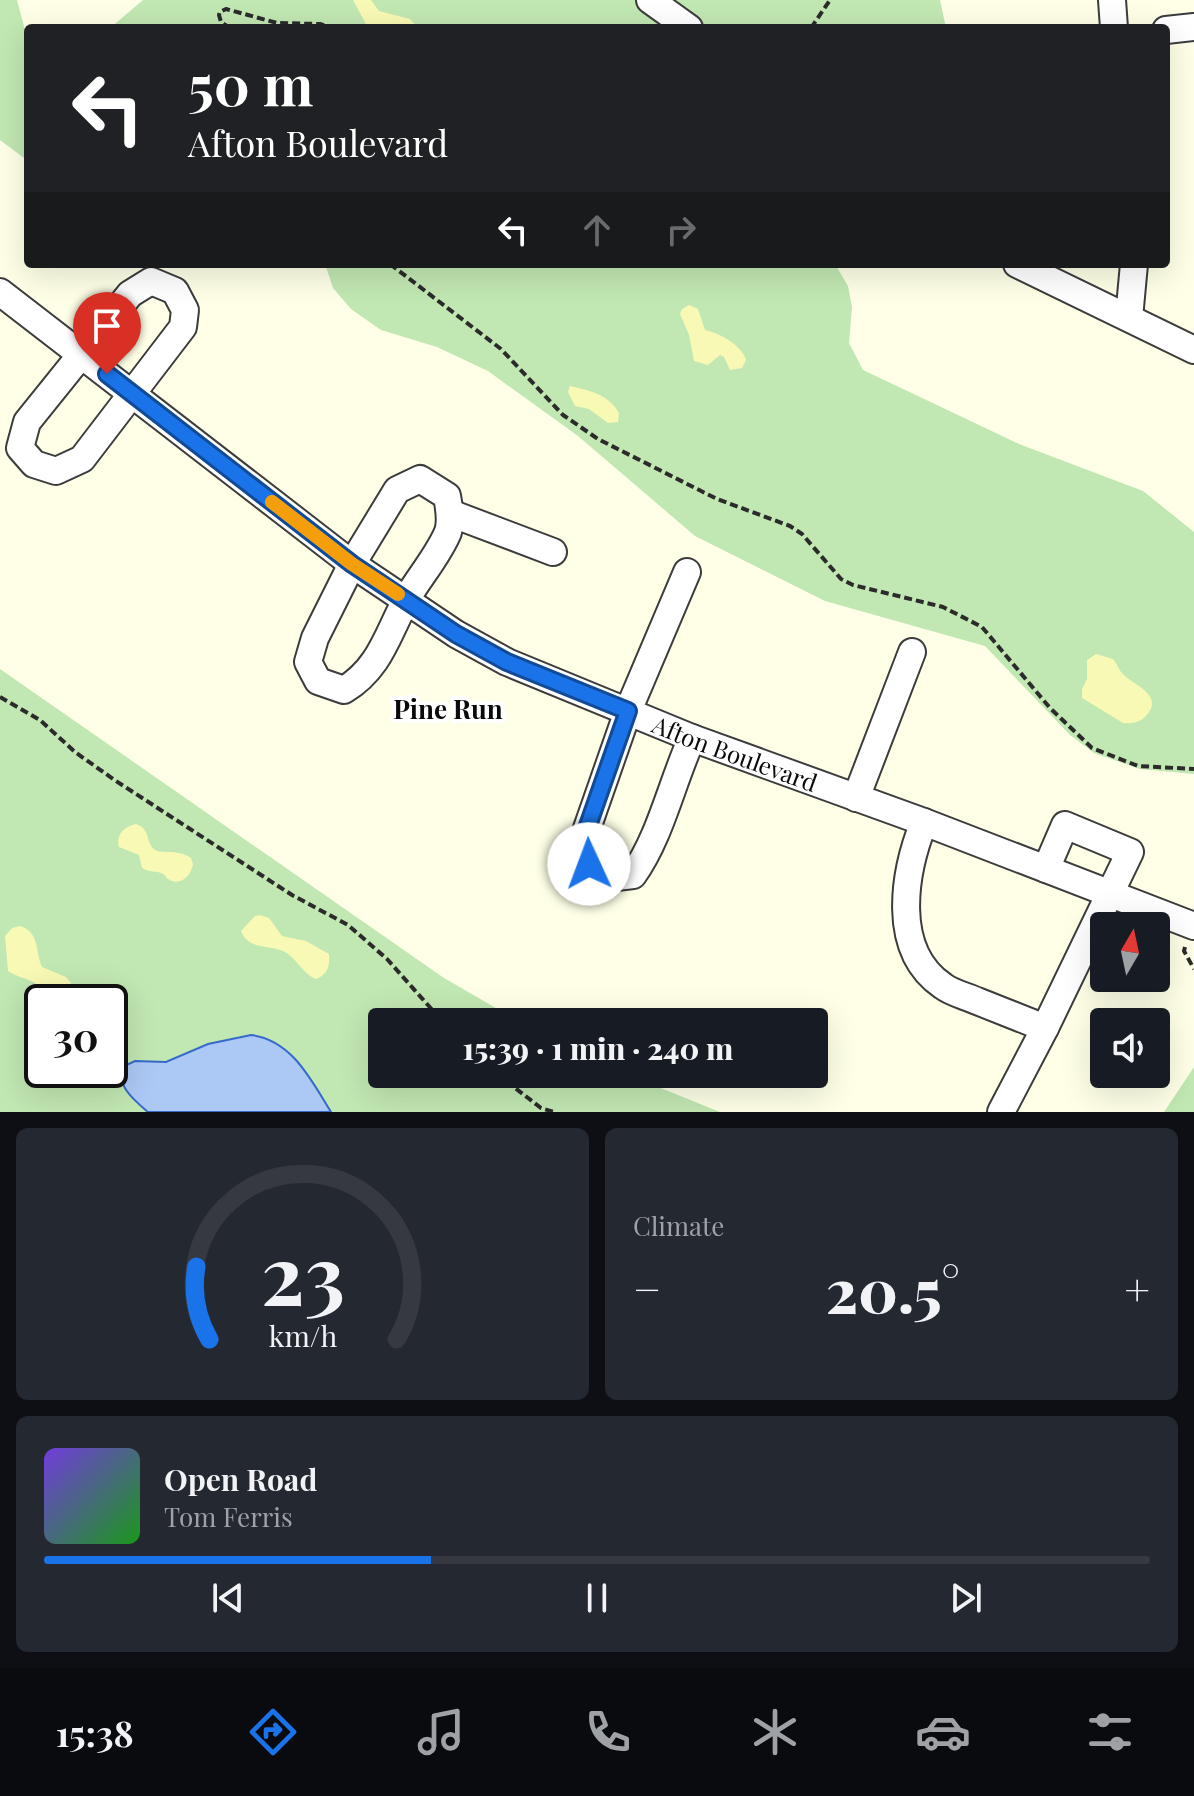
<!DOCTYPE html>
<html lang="en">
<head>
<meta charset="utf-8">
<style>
	:root { --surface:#171b24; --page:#242831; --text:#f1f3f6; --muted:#9ea1a6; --line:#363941; --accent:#1a73e8 }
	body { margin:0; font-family:"Playfair Display",serif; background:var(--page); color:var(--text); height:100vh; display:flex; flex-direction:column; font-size:30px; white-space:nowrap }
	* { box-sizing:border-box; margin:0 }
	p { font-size:26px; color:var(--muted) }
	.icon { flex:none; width:44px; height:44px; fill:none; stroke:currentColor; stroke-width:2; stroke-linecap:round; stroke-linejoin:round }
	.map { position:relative; height:1112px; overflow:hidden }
	.details { display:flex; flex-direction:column; gap:16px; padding:16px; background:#0d0f14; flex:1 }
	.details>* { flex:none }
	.top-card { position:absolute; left:24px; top:24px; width:1146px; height:244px; border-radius:8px; box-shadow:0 8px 32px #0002; background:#202124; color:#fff; overflow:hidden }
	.needle { width:52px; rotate:9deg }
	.controls { position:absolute; left:1090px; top:912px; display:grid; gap:16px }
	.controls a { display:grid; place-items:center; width:80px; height:80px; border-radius:8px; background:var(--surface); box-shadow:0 8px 32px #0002; font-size:40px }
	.speed { position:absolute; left:24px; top:984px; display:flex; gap:16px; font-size:40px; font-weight:700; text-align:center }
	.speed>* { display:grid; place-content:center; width:104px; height:104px; border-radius:50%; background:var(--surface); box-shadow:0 8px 32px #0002; line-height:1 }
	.speed .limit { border:4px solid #111; border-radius:12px; background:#fff; color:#111 }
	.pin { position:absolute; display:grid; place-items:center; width:68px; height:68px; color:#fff; margin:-82px -34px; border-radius:50% 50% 50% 0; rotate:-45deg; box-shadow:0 0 8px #0007 }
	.pin .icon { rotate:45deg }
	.me { position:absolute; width:88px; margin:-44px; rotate:358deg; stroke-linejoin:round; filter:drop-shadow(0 0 6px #0008) }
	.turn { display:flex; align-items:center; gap:28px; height:168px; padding:0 32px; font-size:36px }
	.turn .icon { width:104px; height:104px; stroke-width:2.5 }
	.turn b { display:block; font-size:56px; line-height:68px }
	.lanes { display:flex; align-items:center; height:76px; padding:0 32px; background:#0003; justify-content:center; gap:40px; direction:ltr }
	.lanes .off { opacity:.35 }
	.big { font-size:60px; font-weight:800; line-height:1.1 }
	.details .widget { flex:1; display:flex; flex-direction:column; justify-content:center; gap:12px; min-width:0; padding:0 28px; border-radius:12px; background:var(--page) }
	.details .dial { align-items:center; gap:0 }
	.dial svg { height:208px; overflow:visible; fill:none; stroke:var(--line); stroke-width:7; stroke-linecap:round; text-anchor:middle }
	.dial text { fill:var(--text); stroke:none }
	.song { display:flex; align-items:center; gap:24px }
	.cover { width:96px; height:96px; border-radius:12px; background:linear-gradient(135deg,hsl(260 70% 55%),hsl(120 70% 35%)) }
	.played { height:8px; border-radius:4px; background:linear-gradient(90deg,var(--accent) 35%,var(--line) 35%) }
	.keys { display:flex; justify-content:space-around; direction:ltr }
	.heat { display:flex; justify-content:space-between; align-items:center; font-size:44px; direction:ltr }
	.details .tiles { flex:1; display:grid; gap:16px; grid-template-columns:1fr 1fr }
	.widget:last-child { grid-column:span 2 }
	.trip { position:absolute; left:368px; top:1008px; width:460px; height:80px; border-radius:8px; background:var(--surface); box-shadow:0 8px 32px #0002; font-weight:800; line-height:80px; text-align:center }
	.menu { display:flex; height:128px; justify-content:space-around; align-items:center; background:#090b0e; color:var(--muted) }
	.menu .icon { width:56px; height:56px }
	.menu .current { color:var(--accent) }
	.menu b { font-size:36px; color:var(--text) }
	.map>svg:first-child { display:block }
	.green { fill:#c1e7b2; fill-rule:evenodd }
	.sand { fill:#f8f9b4 }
	.water { fill:#acc8f4; stroke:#356aca; stroke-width:2 }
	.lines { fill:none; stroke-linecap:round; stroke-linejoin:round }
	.minor-casing { stroke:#3c3c3c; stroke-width:30 }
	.path { stroke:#2b2b2b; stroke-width:4; stroke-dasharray:8 4; stroke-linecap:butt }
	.minor { stroke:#fff; stroke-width:26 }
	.route-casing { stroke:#114b97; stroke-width:20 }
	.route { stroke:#1a73e8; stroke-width:14 }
	.slow { stroke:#f59e0b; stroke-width:14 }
	.labels { text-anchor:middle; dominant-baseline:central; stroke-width:8; stroke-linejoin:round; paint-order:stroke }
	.street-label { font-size:24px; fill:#090909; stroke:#fff }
	.neighbourhood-label { font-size:26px; font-weight:bold; fill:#090909; stroke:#fff }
</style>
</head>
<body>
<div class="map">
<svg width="1194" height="1112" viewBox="0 0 1194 1112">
	<rect width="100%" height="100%" fill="#feffe6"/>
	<g class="green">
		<path d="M0 0H17L28 42V161L0 140Z"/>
		<path d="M143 0H940L946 28H110Z"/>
		<path d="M325 264H835L848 286 852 307 849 343 863 370 1019 444 1143 491 1194 532V774L1140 769 1094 753 1070 735 985 646 825 601 695 536 578 436 488 371 437 347 381 330 351 309 333 288Z"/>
		<path d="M0 669 444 978 520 1022H382V1074H626L720 1112H0ZM42 1002H110V1070H42Z"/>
		<path d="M1194 1067V1112H1164Z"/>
	</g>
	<g class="sand">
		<path d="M353 0H371L379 11 410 19 418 28 367 26Z"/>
		<path d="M689 305 698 309 705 330C719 333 742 345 746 360L742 368 730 370 724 357 720 355 708 365 694 361 689 335 680 314 682 309Z"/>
		<path d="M570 386C591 391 608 394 619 413L618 422 608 423 589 409 575 406 568 392Z"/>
		<path d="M1096 654 1113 659C1117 663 1119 671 1124 675 1134 685 1164 695 1147 715 1141 722 1132 724 1123 723L1082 698V689L1087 679V660Z"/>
		<path d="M136 824C151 829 145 841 154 849 160 855 177 848 191 858L193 864C191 876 180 887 168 879 166 878 165 875 163 874 156 870 150 873 142 868L139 855 119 847C116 834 124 827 136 824Z"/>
		<path d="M260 915 269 918 282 936 306 941 329 954C330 966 328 974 316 979 301 973 295 954 280 950 265 945 248 949 241 931L255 916Z"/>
		<path d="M20 926C40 932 35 951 42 967L66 977 71 983 68 1002H45C37 974 29 984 8 971L5 936 12 928Z"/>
	</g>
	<path class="water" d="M251 1035C292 1040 311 1080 331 1112H148C134 1100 117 1087 122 1067L135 1061 166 1062 208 1044Z"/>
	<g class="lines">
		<defs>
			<g id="minor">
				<path d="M650 0 689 28"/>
				<path d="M1112 0 1114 28"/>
				<path d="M1166 30 1194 27"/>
				<path d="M1017 264 1194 350"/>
				<path d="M151 281 175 291 185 310 183 327 82 459 56 471 34 464 20 448 27 422 130 294Z"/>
				<path id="s1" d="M0 292 352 564 456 634 507 662 692 738 924 822 1194 926"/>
				<path d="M1129 318 1134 264"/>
				<path d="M420 479 447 496C449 508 452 520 448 532 439 554 421 575 409 595 388 631 382 667 344 690L318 681 308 662 315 638 352 564 397 490Z"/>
				<path d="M450 513 553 552"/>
				<path d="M687 572 628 711 584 837 589 864 608 878 633 875C660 838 672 782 692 738"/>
				<path d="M856 798 912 652"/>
				<path d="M924 822C904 872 890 950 943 986 952 993 966 996 977 1001 1000 1010 1022 1019 1045 1028"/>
				<path d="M1001 1112 1045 1028 1130 852 1065 825 1046 869"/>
			</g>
		</defs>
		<use href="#minor" class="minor-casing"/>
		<g class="path">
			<path d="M230 28 221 22 219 15 220 12 226 9 277 23 320 24 335 28"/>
			<path d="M811 28 830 0"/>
			<path d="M390 264 501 349 563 415 598 439 717 499 790 526 802 534 841 579 853 585 943 607 982 627 1050 708 1092 748 1138 766 1194 769"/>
			<path d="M0 697 40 720 75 752 116 781 292 895 348 925 387 959 443 1022"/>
			<path d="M1185 947 1184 951 1194 969"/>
			<path d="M497 1074 541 1108 554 1112"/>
		</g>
		<use href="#minor" class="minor"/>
	</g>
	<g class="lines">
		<defs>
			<path id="route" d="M107 374 352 564 456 634 507 662 628 711 584 837 589 864"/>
		</defs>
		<use href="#route" class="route-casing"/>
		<use href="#route" class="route"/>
		<path class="slow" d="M272 502 352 564 398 594"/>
	</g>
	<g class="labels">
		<g class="street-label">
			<text stroke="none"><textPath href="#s1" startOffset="874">Afton Boulevard</textPath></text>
		</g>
		<g class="neighbourhood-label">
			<text x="448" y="708">Pine Run</text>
		</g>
	</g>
</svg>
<div class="controls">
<a><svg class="needle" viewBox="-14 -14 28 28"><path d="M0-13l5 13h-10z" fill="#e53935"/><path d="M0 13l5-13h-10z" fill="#9ea1a6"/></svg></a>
<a><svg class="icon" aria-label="sound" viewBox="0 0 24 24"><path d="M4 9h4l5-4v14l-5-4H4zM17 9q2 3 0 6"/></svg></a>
</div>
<div class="speed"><div class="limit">30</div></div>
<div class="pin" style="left:107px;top:374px;background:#d93025"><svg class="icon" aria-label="arrive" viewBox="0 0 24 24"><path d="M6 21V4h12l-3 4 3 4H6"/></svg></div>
<svg class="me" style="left:589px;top:864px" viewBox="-20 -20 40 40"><circle r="19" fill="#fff"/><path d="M0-13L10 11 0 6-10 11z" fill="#1a73e8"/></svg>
<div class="trip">15:39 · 1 min · 240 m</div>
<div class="top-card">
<div class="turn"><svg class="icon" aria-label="left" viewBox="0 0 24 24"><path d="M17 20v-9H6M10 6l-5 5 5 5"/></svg><div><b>50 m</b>Afton Boulevard</div></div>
<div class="lanes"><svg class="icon" aria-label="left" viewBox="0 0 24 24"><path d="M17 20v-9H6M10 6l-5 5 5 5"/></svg><svg class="icon off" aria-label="ahead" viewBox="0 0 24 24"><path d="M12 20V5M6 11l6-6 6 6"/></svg><svg class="icon off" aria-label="right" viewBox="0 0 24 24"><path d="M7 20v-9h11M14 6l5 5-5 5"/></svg></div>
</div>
</div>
<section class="details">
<div class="tiles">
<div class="widget dial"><svg viewBox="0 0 100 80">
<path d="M14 69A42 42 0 1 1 86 69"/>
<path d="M14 69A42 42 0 0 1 9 41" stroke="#1a73e8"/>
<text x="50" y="56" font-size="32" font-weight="700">23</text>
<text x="50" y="72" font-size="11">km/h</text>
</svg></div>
<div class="widget"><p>Climate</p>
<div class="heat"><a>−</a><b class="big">20.5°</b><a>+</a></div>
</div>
<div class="widget">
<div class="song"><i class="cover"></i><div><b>Open Road</b><p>Tom Ferris</p></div></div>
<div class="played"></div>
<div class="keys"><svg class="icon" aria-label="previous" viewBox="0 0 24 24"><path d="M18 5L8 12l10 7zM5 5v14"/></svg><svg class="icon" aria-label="pause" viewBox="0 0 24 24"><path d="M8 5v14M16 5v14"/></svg><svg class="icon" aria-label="next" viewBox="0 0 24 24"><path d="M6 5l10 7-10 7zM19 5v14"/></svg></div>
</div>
</div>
</section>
<nav class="menu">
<b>15:38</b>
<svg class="icon current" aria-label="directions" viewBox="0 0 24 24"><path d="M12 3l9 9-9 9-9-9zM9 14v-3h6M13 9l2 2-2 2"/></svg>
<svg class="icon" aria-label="music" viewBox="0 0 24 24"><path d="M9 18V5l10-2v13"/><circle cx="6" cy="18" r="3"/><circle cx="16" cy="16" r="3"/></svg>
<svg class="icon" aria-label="phone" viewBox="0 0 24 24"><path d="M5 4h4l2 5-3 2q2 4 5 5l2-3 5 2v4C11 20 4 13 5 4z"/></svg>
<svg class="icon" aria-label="climate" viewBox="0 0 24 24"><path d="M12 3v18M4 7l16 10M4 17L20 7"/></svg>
<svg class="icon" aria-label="car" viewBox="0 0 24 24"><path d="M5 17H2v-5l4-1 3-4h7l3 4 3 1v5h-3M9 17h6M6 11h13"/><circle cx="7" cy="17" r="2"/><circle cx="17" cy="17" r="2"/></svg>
<svg class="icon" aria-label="filters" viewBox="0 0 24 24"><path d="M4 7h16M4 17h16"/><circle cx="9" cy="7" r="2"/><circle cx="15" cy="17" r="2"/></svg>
</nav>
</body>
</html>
